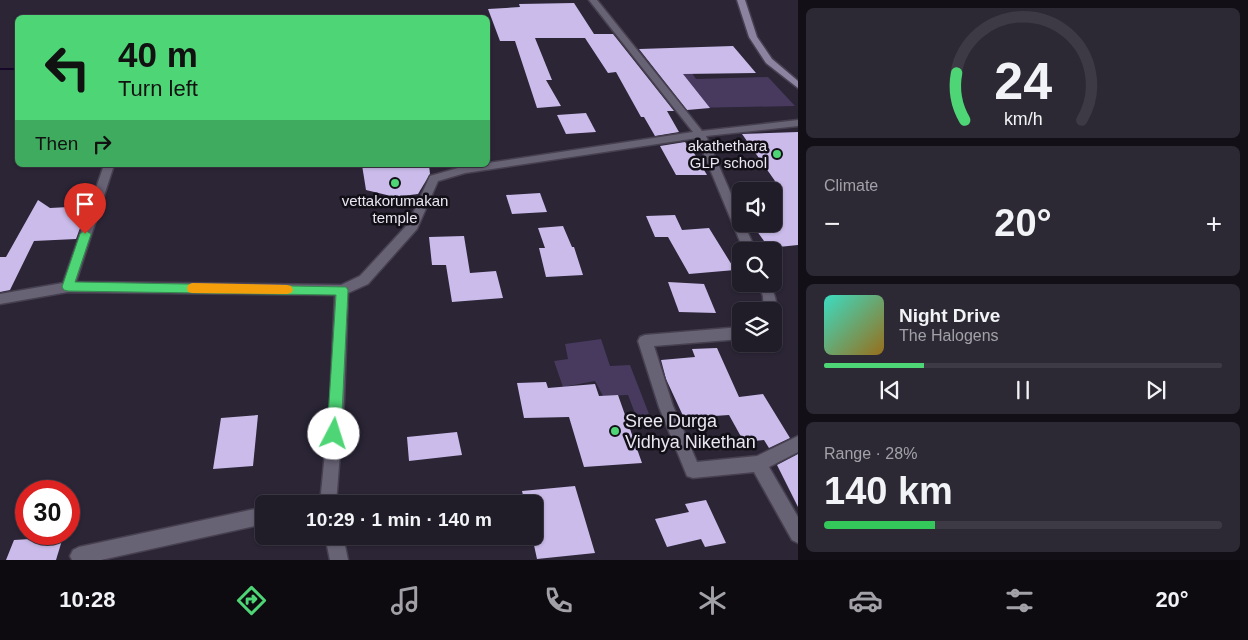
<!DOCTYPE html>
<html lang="en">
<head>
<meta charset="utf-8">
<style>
	:root { --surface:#201c28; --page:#2d2934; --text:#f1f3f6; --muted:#a2a1a8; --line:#3d3a45; --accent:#4ed676 }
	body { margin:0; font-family:Helvetica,sans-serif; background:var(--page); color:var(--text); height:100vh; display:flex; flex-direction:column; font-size:19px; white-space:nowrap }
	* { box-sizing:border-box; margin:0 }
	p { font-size:16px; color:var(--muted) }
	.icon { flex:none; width:28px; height:28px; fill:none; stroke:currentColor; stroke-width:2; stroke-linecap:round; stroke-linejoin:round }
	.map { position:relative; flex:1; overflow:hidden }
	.side { display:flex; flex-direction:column; gap:8px; padding:8px; background:#120f16; width:450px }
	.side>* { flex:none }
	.guide { position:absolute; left:15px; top:15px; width:475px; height:152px; border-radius:8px; box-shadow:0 1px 4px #0004,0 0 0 1px var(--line); background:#4ed676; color:#111; overflow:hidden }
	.controls { position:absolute; left:732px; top:182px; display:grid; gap:10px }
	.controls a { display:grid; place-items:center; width:50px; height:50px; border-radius:8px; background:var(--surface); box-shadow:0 1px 4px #0004,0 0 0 1px var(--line); font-size:25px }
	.speed { position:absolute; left:15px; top:480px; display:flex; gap:10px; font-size:25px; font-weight:700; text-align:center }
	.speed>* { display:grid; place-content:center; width:65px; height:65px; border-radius:50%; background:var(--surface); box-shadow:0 1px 4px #0004,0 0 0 1px var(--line); line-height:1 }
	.speed .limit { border:8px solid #d22; background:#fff; color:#111 }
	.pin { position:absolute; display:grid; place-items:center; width:42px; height:42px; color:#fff; margin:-51px -21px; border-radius:50% 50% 50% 0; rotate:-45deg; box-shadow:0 0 5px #0007 }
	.pin .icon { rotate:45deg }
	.me { position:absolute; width:55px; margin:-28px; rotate:5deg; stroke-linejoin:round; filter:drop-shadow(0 0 4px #0008) }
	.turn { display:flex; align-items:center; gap:18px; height:105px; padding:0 20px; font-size:22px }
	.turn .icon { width:65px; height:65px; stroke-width:2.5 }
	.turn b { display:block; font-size:35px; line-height:42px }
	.then { display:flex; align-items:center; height:48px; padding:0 20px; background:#0003; gap:10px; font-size:19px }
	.big { font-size:38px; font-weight:600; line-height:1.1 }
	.side .tile { flex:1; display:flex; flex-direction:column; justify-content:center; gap:8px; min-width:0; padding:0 18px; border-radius:8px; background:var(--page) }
	.side .dial { align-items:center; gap:0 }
	.dial svg { height:130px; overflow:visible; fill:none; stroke:var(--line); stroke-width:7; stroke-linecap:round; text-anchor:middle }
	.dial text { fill:var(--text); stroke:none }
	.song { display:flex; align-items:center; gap:15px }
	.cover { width:60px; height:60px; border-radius:8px; background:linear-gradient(135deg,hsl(170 70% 55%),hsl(40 70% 35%)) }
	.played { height:5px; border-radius:2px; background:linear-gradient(90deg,var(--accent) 25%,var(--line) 25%) }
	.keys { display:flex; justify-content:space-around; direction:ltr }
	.heat { display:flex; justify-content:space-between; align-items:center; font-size:28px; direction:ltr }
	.charge { height:8px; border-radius:4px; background:linear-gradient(90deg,#34c759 28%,var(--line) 0) }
	.trip { position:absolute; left:255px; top:495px; width:288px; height:50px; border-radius:8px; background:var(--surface); box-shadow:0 1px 4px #0004,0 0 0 1px var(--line); font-weight:600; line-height:50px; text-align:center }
	.tab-bar { display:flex; height:80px; justify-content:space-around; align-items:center; background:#0d0b10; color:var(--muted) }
	.tab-bar .icon { width:35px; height:35px }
	.tab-bar .current { color:var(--accent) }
	.tab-bar b { font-size:22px; color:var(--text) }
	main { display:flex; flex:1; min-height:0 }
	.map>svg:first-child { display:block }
	.green { fill:#473a5e }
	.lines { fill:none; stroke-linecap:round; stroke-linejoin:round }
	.stream { fill:#17082b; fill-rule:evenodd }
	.building { fill:#cabbea }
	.minor-casing { stroke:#464050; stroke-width:3 }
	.secondary-casing { stroke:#464050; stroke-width:3 }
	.minor { fill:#686275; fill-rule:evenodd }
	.secondary { fill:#8c83a0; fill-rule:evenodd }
	.route { fill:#4ed676; stroke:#338b4d }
	.slow { fill:#f59e0b }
	.poi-dot { fill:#4ed676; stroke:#120f17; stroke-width:2 }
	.labels { text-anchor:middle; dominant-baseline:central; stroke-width:5; stroke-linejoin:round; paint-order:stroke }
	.poi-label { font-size:15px; fill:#e9e6f2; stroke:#120f17; text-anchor:end }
	.near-poi-label { font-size:18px; fill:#e9e6f2; stroke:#120f17; text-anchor:start }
</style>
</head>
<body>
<main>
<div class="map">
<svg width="798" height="560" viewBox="0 0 798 560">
	<rect width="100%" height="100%" fill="#2b2536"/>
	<g class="green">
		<path d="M688 67 696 79 768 77 795 106 692 108 662 68Z"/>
		<path d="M601 339 610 366 630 365 649 414 636 416 628 395 603 396 595 381 563 387 554 361 568 359 565 344Z"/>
	</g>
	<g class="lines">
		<rect class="stream" x="0" y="68" width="18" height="2"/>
	</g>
	<g class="building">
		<path d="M574 3 594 34H613L674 111H667L679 132 655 136 644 117H641L616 72 608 73 585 38H535L552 80H546L561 106 537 108 515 41H500L488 9 520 7 519 4Z"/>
		<path d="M733 46 756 73 683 74 710 108 687 110 639 49Z"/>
		<path d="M586 113 596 132 566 134 557 115Z"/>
		<path d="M798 132V245L769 248 754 227 774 224V191H741V194L734 185 775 181 742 134Z"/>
		<path d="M685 142 688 146H690L707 175H676L660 146Z"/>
		<path d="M362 165H429L430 174 418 194 395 197 366 190Z"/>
		<path d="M540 193 547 212 512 214 506 195Z"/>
		<path d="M38 200 50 208 88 206 76 239 34 241 10 290 0 292V257H6Z"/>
		<path d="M675 215 682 230 709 228 735 270 689 274 668 237H655L646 216Z"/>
		<path d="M563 226 572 247H574L583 275 546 277 539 248H545L538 228Z"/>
		<path d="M464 236 470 273 496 271 503 298 452 302 446 265H432L429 237Z"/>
		<path d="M668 282 704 284 716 313 679 312Z"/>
		<path d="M717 348 739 397 763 394 790 438 769 448 764 440 744 442 729 415 684 418 666 379 661 360 695 357 692 349Z"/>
		<path d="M546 382 548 388 595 384 599 396 618 395 642 463 584 467 569 417 524 418 517 383Z"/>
		<path d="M258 415 253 466 213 469 221 418Z"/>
		<path d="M457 432 462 455 409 461 407 437Z"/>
		<path d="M798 454V507L777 465Z"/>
		<path d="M575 486 595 553 537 559 532 536H534V504H525L522 491Z"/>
		<path d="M706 500 726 543 705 547 701 539 667 547 655 519 689 512 685 504Z"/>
		<path d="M63 537 56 560H6L14 540Z"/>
	</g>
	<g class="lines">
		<defs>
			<g id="minor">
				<path d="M589 0H597L702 131 798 120V126L706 136 741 217V224H744L756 251H744L697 138 465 173 438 181 417 229 368 284 348 293 344 401 336 504H320L330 401 335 295 68 292 0 304V294L63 283 104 165H114L76 282 341 285 360 276 408 224 430 176 465 166 488 165V163L693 132Z"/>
				<path d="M758 284H770C774 293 779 305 775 315L774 311H764L763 296Z"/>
				<path d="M741 327V339L654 346 673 406 697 462 757 456 798 436V452L769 467 798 517V543L792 540 754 472 693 478 687 476 659 407 638 341 640 337 645 335Z"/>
				<path d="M264 507V524L101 560H72L70 556 73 550 79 547Z"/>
				<path d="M325 536H343L348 560H330Z"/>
			</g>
			<path id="secondary" d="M737 0H745L757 37 772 59 798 81V88L766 63 749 37Z"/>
		</defs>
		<use href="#minor" class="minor-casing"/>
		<use href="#secondary" class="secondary-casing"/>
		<use href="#minor" class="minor"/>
		<use href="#secondary" class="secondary"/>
	</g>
	<path class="route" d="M85 230 91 234 75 282 346 287 348 290 341 434 339 439 334 441 329 439 327 434 336 295 68 291 64 290 62 287 80 234Z"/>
	<path class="slow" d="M192 283 287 285 291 286 293 290 291 293 287 294 192 293 188 292 187 288 188 285Z"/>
	<g class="poi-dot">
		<circle cx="777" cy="154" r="5"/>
		<circle cx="395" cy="183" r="5"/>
		<circle cx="615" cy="431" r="5"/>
	</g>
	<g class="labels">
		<g class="poi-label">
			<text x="767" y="145">akathethara<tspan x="767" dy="17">GLP school</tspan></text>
			<text x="395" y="200" text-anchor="middle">vettakorumakan<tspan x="395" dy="17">temple</tspan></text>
		</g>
		<g class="near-poi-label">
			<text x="625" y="421">Sree Durga<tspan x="625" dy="21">Vidhya Nikethan</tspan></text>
		</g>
	</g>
</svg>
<div class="controls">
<a><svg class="icon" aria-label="sound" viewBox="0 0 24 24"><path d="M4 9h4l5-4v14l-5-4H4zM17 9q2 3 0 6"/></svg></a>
<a><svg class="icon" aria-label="search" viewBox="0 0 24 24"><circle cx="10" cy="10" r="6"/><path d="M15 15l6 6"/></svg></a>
<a><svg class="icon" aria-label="layers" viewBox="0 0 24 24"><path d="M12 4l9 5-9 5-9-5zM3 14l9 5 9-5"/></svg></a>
</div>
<div class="speed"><div class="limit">30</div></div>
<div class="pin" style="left:85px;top:234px;background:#d93025"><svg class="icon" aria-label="arrive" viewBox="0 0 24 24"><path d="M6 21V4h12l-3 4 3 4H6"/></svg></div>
<svg class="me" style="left:334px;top:434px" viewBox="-20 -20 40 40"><circle r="19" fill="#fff"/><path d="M0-13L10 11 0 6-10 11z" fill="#4ed676"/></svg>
<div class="trip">10:29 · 1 min · 140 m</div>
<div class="guide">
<div class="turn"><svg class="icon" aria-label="left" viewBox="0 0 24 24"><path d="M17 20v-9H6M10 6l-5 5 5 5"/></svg><div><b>40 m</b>Turn left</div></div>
<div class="then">Then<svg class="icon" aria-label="right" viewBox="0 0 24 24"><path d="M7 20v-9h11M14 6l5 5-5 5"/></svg></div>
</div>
</div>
<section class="side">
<div class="tile dial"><svg viewBox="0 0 100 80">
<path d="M14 69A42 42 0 1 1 86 69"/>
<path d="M14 69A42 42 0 0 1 9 40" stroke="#4ed676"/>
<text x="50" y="56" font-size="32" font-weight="700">24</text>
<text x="50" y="72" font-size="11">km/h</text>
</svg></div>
<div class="tile"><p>Climate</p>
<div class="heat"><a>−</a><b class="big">20°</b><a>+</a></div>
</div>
<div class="tile">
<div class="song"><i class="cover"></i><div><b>Night Drive</b><p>The Halogens</p></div></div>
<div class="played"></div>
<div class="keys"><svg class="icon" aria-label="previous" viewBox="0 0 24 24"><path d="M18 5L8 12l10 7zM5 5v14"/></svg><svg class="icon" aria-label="pause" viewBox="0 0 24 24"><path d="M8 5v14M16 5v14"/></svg><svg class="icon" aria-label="next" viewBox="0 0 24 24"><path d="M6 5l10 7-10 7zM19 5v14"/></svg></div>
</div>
<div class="tile"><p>Range · 28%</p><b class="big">140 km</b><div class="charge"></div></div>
</section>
</main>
<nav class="tab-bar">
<b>10:28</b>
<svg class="icon current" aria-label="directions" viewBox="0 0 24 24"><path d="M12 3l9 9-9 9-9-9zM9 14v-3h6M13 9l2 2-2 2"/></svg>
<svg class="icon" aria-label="music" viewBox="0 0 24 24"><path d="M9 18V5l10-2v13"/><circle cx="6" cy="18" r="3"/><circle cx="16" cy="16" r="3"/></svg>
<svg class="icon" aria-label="phone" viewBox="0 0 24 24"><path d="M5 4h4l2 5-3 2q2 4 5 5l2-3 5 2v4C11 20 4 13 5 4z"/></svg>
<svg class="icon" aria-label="climate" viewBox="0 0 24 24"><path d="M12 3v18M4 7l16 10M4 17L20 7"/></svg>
<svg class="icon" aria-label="car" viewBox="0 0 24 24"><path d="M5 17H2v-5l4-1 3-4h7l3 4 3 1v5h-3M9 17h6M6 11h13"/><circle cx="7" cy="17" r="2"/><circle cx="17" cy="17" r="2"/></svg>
<svg class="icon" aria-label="filters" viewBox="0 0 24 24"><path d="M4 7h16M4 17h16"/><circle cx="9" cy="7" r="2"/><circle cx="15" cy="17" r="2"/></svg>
<b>20°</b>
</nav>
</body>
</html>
